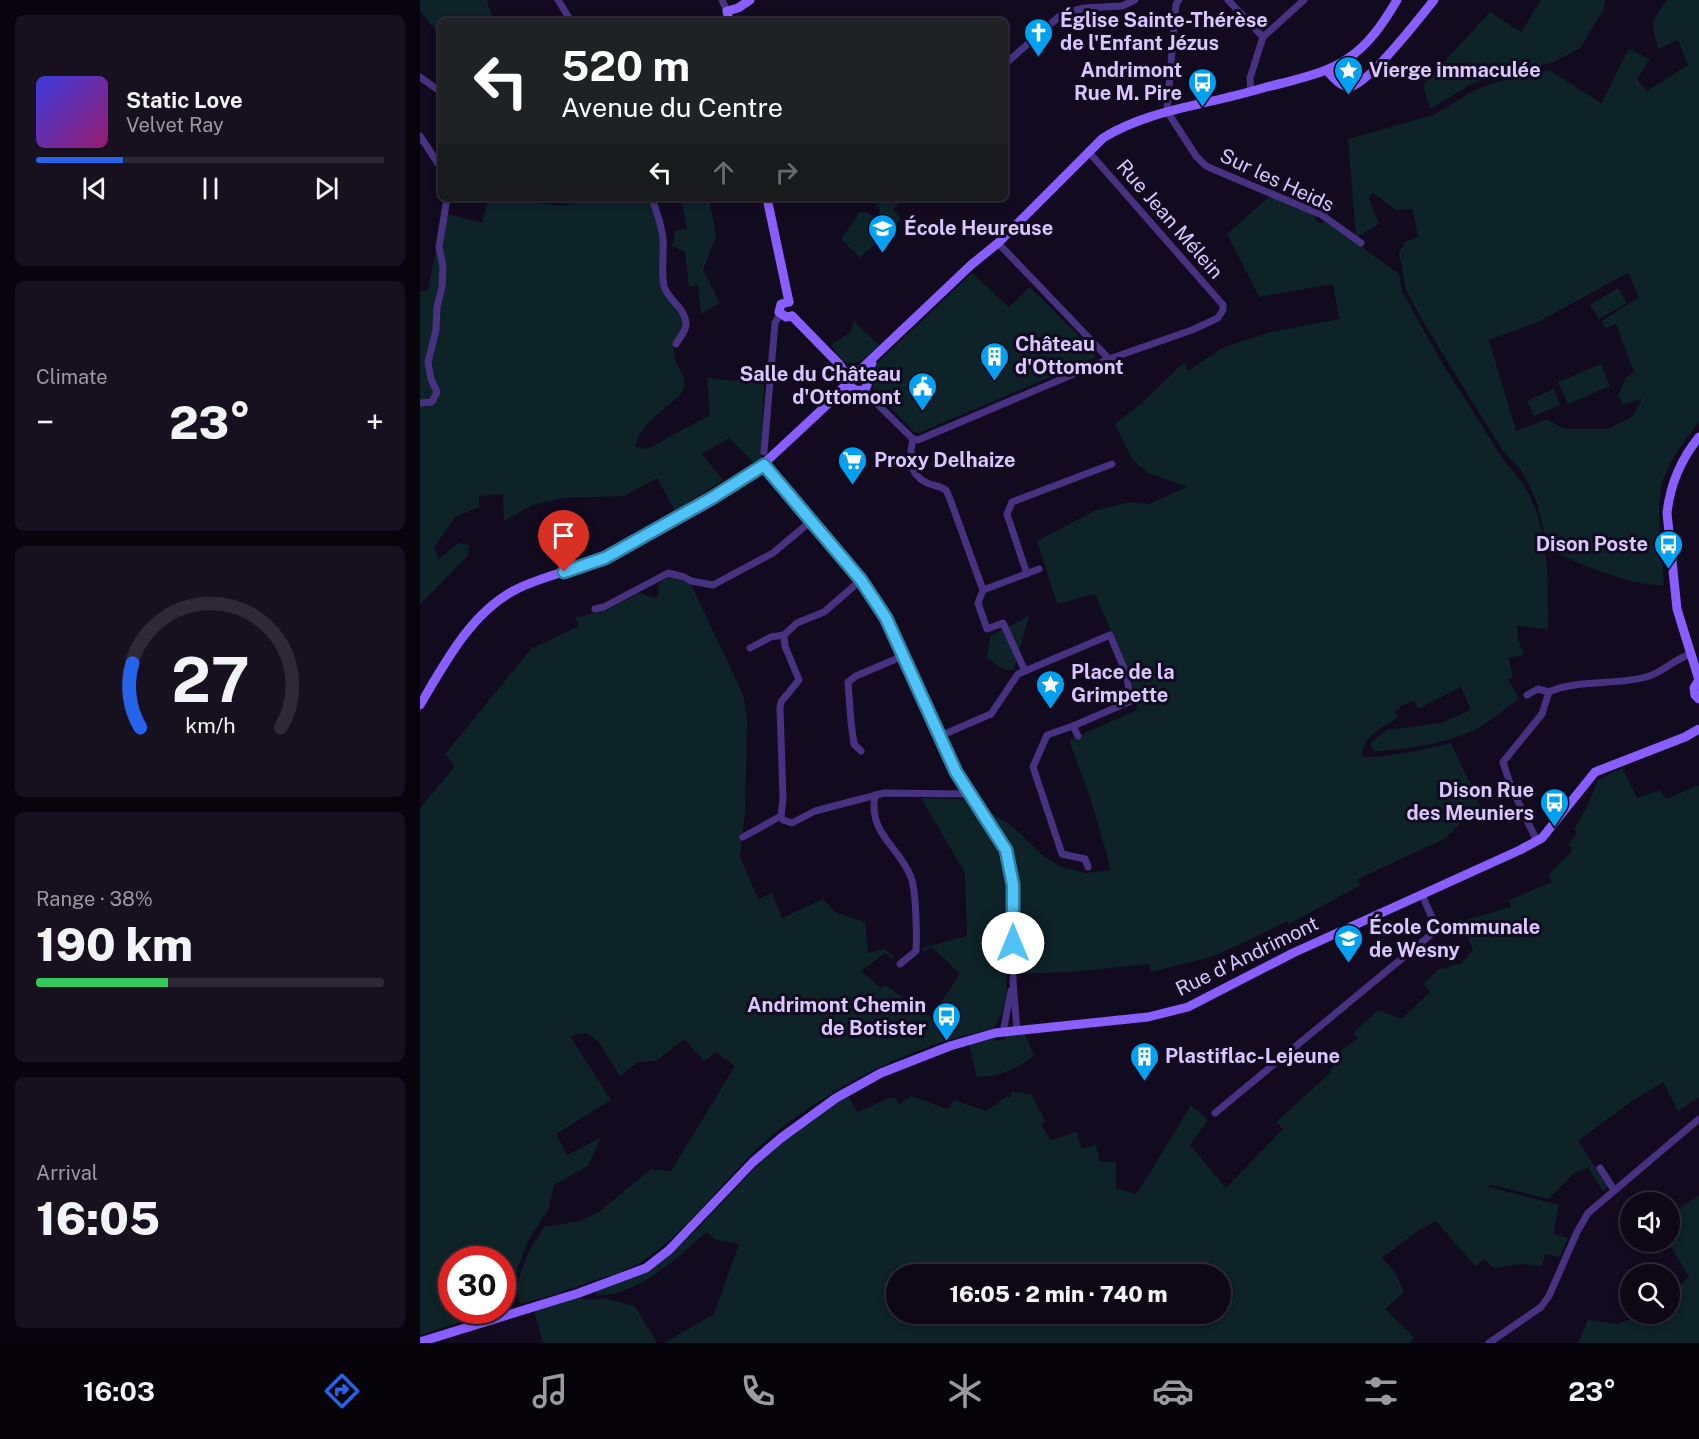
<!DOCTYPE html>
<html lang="en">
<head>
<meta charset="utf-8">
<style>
	:root { --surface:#0e0816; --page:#17111f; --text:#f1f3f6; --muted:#9b9aa1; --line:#2e2935; --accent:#2563eb }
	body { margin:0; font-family:"Public Sans",sans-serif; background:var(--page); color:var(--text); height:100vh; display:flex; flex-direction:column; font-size:22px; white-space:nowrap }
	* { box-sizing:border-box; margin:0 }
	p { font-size:20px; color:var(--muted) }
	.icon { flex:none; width:33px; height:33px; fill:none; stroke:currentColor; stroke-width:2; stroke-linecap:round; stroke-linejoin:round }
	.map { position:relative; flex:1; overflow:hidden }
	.side { display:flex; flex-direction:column; gap:15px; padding:15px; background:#08040c; width:420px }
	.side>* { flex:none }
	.hud { position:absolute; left:18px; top:18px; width:570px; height:183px; border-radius:9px; box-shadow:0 3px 9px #0003,0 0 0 2px var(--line); background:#202124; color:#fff; overflow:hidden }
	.fabs { position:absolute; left:1200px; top:1192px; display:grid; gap:12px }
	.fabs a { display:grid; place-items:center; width:60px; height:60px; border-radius:50%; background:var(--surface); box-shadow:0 3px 9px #0003,0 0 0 2px var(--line); font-size:30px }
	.speed { position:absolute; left:18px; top:1246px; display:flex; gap:12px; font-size:30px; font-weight:700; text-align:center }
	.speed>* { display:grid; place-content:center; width:78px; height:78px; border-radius:50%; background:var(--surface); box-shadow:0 3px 9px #0003,0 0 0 2px var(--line); line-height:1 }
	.speed .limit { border:9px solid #d22; background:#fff; color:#111 }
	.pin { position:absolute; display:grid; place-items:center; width:51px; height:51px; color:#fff; margin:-62px -26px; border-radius:50% 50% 50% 0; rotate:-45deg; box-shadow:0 0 6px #0007 }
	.pin .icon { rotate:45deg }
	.me { position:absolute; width:66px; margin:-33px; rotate:0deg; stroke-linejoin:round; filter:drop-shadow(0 0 4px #0008) }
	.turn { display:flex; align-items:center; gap:21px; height:126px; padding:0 24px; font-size:27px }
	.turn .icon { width:78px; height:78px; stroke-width:2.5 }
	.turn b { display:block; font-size:42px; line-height:51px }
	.lanes { display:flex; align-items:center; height:57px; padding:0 24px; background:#0003; justify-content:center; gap:30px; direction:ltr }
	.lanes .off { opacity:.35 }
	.big { font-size:45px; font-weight:800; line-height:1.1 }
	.side .widget { flex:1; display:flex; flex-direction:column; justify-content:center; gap:9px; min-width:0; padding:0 21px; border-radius:9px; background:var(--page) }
	.side .dial { align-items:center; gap:0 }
	.dial svg { height:156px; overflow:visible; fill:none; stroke:var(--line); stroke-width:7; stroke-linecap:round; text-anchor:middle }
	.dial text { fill:var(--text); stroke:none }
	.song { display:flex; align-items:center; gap:18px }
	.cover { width:72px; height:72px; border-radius:9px; background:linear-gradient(135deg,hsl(240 70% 55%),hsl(320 70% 35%)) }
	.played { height:6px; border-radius:3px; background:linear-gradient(90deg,var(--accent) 25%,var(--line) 25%) }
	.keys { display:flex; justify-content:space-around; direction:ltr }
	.heat { display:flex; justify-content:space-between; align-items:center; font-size:33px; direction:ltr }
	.charge { height:9px; border-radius:4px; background:linear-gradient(90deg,#34c759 38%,var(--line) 0) }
	.trip { position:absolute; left:466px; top:1264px; width:345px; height:60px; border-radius:30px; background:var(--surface); box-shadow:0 3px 9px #0003,0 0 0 2px var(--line); font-weight:800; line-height:60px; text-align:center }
	.tabs { display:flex; height:96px; justify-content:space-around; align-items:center; background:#060309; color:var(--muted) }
	.tabs .icon { width:42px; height:42px }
	.tabs .on { color:var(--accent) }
	.tabs b { font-size:27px; color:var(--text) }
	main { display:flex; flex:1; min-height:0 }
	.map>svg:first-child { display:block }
	.green { fill:#0d2328; fill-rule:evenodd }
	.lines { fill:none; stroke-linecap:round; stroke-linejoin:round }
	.street { stroke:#473181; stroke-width:7 }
	.secondary { stroke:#885eff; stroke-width:9 }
	.route-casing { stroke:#337fa1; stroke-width:15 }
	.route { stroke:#4fc3f7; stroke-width:10 }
	.labels { text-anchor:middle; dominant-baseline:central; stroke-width:6; stroke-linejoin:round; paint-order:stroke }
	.poi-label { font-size:20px; font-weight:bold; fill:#dac7ff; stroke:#120a1e; text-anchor:start }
	.street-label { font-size:20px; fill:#dac7ff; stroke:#120a1e }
</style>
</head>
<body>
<main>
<section class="side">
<div class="widget">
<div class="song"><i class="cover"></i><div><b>Static Love</b><p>Velvet Ray</p></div></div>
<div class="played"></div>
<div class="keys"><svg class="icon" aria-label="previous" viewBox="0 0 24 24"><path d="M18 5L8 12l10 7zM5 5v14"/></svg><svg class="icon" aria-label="pause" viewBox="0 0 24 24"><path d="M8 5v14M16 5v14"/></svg><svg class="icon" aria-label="next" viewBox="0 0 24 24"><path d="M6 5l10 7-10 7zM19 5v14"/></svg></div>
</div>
<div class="widget"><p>Climate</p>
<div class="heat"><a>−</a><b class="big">23°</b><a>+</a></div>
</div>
<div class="widget dial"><svg viewBox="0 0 100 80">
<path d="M14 69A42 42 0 1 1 86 69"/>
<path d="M14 69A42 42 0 0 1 10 36" stroke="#2563eb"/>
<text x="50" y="56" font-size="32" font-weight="700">27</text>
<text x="50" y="72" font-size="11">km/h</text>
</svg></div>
<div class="widget"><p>Range · 38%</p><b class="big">190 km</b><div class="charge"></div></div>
<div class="widget"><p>Arrival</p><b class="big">16:05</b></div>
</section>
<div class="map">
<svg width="1279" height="1343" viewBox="0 0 1279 1343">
	<rect width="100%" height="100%" fill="#120a1e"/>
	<g class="green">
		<path d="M0 0H67L73 21H21V37L0 11Z"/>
		<path d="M1121 0H1185L1184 9 1160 48 1134 62 1055 82 1010 109 1003 85 1070 12 1101 32Z"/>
		<path d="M1247 0H1279V422C1266 438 1252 457 1244 477 1234 501 1243 558 1244 585 1212 587 1159 563 1128 550L1117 503 1107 481 1100 469 1083 451 1003 322 986 290 979 252 985 242 998 237 993 209 976 210 953 193 949 199 959 224 936 237 928 139 1013 115 1055 90 1076 82 1129 70 1181 103C1192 85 1198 67 1209 49L1230 59 1217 79 1227 91 1268 65 1258 40 1238 49C1231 22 1230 22 1247 0ZM1208 273 1219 297 1182 321 1185 328 1196 324 1214 372 1205 378 1198 396 1203 404 1222 399 1212 417 1187 429H1144L1127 419 1096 431 1069 340 1120 321Z"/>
		<path d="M850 196 895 214 896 221 902 224 905 220 979 274 982 291 1022 363 1087 465C1130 505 1128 574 1128 629L1097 626 1098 639 1104 655 1089 658 1093 677 1088 680 1099 698C1084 710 1069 723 1052 731 1030 742 980 751 955 751L951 747 952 741 967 730 1021 723 1051 710 1041 687 998 709 995 701 980 706V709L975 712 978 718C964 726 939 738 943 757H957L997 751 1031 743 1060 805 1024 839 938 879 940 886C915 898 893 912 869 924L867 921 825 942 791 957 731 972 729 964 651 972 598 974 596 869 591 849 571 813 592 826 622 855 641 867 667 873 691 870 670 797 649 740 717 710 711 677 675 594 637 604 617 541 674 511 710 502 729 504 767 487 728 473 712 459 695 424 722 403 764 362 768 371 802 348 851 332 919 319 913 284 839 297 807 234Z"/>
		<path d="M69 198 145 206 151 202 152 198H232L241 243V275L263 321C261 331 254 343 254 352 254 365 267 375 264 388 261 401 219 420 215 447L227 449 290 415 287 378 344 384 341 458 335 464 309 438 282 454 303 480 255 511 237 478 205 496 144 498 112 505 84 521 83 494 59 496V507L35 517 14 548 19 559 38 543 49 545 48 555 0 605V291H8L23 213 62 223Z"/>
		<path d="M261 198H289L296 237 283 270 300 303 281 314 278 285 269 287 265 252 252 246 255 231 267 229Z"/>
		<path d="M454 198H484L473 209 481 219 440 258 421 239 440 212H445L454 217 459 215 460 210 454 202Z"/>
		<path d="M552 273 589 307 610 287 673 350 675 358 499 433 494 432 454 390 450 370Z"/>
		<path d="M1198 288 1207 303 1179 319 1170 305Z"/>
		<path d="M434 321 459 345C438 365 429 374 411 345L431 332Z"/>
		<path d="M1181 364 1190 386 1148 404 1138 382Z"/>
		<path d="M1134 389 1140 405 1114 416 1107 401Z"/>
		<path d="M245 577H256L271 584 324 697 327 722 325 813 320 856 338 899 352 893 362 918 403 899 415 912 445 922 448 953 464 949 474 956 472 959 465 953 441 971 461 988 465 985 511 1017 540 974 513 948 502 951V948L547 936 545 873 501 798 545 799C556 811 575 842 580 858 588 884 585 913 585 940 586 960 588 981 585 1000 583 1009 579 1023 572 1029 493 1045 418 1083 355 1133 303 1175 269 1238 208 1269 201 1272 195 1276 187 1276L134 1295 100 1304C92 1278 110 1248 124 1227L160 1221 179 1212 231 1169 251 1171 315 1066 296 1052 284 1061 264 1039 236 1061 218 1062 200 1076 178 1041 166 1033 150 1036 191 1100 136 1134 147 1155 180 1138 169 1165 134 1185 129 1208 108 1241 98 1267 91 1307 83 1309 82 1260H32V1311H77L0 1335V808L35 766 25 754 111 649 159 626 155 617 185 611 220 593 234 598 238 597 239 583Z"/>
		<path d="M609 616 594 670H584L567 658 570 636Z"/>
		<path d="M1202 768 1217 798 1240 790 1246 799 1279 785V1097L1258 1111 1243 1082 1209 1103 1158 1141 1188 1187 1183 1191 1168 1168 1155 1172 1128 1199 1072 1185 1066 1186 1139 1205 1133 1233 1148 1238 1140 1257 1125 1254 1122 1266 1102 1264 1074 1268 1065 1259 1055 1266 1016 1221 999 1230 962 1258 975 1272 984 1292 965 1309 994 1337 990 1343H244L294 1314 319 1244 296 1240 286 1232C258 1258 216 1297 176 1295V1290L235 1267 272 1234 355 1147 427 1095 437 1112 470 1098H476L478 1105 491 1096 527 1109 530 1108 533 1100 566 1111 587 1096 590 1098 592 1092 611 1094 625 1121 621 1125 631 1140 656 1132 662 1149 676 1145 679 1161 696 1163V1188L715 1194 720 1189 771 1105 788 1120 770 1145 806 1188 863 1129 856 1122 909 1074 920 1051 938 1038 933 1033 958 1010 982 1019 1010 992 1003 984 1019 969 1040 964 1053 950 1042 921 1091 907 1089 900 1132 882 1129 874 1153 850 1148 845 1157 832 1154 829 1167 807 1178 780ZM477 1275H801V1314H477Z"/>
		<path d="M605 1034 614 1055C598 1069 578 1077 557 1077L549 1045 576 1038V1041L585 1039 584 1035Z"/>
		<path d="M1279 1195V1343H1158L1168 1320 1197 1324 1225 1314H1250V1293L1269 1277 1248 1242H1250V1215Z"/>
		<path d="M155 1297 171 1300 183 1298 215 1306 237 1343H123L114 1311Z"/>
	</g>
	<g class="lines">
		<g class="street">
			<path d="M138 0 151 21"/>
			<path d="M302 0 307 11"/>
			<path d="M759 0 756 4 747 111 776 156 786 166 795 170 902 215 941 243"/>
			<path d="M808 0 843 37"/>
			<path d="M585 64 642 14 664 8 702 6 715 0"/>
			<path d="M0 77 21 92"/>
			<path d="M831 91 830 78 843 37 884 0"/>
			<path d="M0 136 21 168"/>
			<path d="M232 198C236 211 242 225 243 239 244 255 241 270 244 286 248 300 264 307 266 322 267 330 260 337 256 344"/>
			<path d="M578 243 689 359"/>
			<path d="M438 391 451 398 493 439 498 440 689 359 772 330 798 318 803 310V305L668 151"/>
			<path d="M0 403 12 402 17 392 11 379 8 362 16 330 17 307 22 287 23 266 19 247 27 198"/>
			<path d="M493 439C489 456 488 474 507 483 514 486 520 486 526 490L530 499 563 590 558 603 567 629 583 623 605 671"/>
			<path d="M344 452 355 323 360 314"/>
			<path d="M344 465 452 594 466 618 536 772 548 794 582 842 590 861 593 885V982L597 1030"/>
			<path d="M607 574 587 514 592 502 692 464"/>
			<path d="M563 590 619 569"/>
			<path d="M175 609 184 607 248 573 264 577 271 581 293 585 353 553 391 521"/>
			<path d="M330 648 351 637 364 635"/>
			<path d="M1107 695 1118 689 1129 692"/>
			<path d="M653 726 627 735 613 767 642 854 665 859 668 867"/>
			<path d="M520 736 571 714 598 674 690 635 706 673 711 701 653 726 658 736"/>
			<path d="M441 751 434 744 431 722 428 682 436 676 483 656"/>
			<path d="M455 795C448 834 478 845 491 877 496 890 497 936 496 951L480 964"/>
			<path d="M361 816 363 799 360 708 361 702 379 680 365 646 364 635 377 623 404 612 441 580"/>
			<path d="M361 816 363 820 372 823 395 811 464 793 548 794"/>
			<path d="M323 837 361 816"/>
			<path d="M1117 841 1091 787 1083 762 1122 714 1129 692C1152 680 1198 685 1226 677 1243 673 1254 658 1272 654"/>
			<path d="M583 1032 591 991"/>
			<path d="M795 1113 1014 932 1015 924 1002 895"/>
			<path d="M1180 1168 1194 1190"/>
			<path d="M1069 1343 1121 1307 1129 1296 1157 1232 1168 1213 1279 1119"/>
		</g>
		<g class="secondary">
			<path d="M309 21 307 11 318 8 330 0"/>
			<path d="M907 71C913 77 920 86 929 87 945 88 1002 15 1014 0"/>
			<path d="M347 198 369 302"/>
			<path d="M369 302 361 304 359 312 366 317 372 316"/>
			<path d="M372 316 419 364 429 379"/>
			<path d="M438 372 551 265 578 243 683 138C722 114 765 108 809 97 827 93 845 87 863 83 885 77 908 72 927 59 949 45 964 22 977 0"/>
			<path d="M447 377 442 372 433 373 429 379 430 387 438 391 445 389C451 381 445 374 452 363"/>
			<path d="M1279 680 1257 609 1247 513C1250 486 1261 459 1279 437"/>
			<path d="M1279 680 1274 688 1275 695 1279 699"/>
			<path d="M0 705C25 663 51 612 97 589 125 575 156 570 185 558L336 471 410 402 429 381"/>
			<path d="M0 1342 159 1293 226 1268 249 1250 333 1162 361 1138 416 1098 461 1073 530 1046 575 1033 728 1017 768 1007 873 953 1100 850 1122 838 1175 772 1265 737 1279 729"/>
		</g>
	</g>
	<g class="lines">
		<defs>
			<path id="route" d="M144 572 185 558 292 498 344 465 441 580 466 618 536 772 586 850 593 885V943"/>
		</defs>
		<use href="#route" class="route-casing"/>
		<use href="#route" class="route"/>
	</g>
	<defs>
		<symbol id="church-pin" viewBox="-11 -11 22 30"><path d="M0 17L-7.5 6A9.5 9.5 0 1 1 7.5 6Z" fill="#00a0f2" stroke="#120a1e"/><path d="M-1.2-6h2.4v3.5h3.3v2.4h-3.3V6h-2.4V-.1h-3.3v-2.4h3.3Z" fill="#fff"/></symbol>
		<symbol id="sight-pin" viewBox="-11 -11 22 30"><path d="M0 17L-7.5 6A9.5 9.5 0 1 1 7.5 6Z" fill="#00a0f2" stroke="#120a1e"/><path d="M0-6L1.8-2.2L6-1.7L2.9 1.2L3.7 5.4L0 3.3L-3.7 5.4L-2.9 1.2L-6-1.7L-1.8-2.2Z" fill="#fff"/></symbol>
		<symbol id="bus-pin" viewBox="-11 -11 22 30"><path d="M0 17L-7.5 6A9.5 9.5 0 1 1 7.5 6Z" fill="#00a0f2" stroke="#120a1e"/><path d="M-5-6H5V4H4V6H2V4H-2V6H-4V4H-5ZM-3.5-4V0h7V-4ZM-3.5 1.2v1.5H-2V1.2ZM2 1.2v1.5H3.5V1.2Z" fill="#fff"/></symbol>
		<symbol id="school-pin" viewBox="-11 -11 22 30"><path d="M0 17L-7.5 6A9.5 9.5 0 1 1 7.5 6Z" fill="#00a0f2" stroke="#120a1e"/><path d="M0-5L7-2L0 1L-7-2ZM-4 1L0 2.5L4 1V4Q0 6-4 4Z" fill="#fff"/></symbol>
		<symbol id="building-pin" viewBox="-11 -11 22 30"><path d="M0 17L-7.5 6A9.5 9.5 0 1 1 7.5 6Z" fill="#00a0f2" stroke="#120a1e"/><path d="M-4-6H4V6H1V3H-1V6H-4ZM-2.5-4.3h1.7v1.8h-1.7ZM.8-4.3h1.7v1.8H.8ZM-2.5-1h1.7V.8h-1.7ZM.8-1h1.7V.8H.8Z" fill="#fff"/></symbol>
		<symbol id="civic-pin" viewBox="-11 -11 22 30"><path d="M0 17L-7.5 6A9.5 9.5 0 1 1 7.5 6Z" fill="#00a0f2" stroke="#120a1e"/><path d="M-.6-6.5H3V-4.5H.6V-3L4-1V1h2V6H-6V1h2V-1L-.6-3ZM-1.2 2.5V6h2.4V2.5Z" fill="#fff"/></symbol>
		<symbol id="supermarket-pin" viewBox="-11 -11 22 30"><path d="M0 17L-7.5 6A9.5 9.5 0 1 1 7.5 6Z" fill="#00a0f2" stroke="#120a1e"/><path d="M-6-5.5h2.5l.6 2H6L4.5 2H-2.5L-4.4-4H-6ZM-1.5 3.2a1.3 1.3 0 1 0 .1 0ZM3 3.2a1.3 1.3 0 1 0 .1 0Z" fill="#fff"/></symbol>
	</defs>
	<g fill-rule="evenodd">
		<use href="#church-pin" x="602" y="16" width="33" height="45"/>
		<use href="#sight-pin" x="912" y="54" width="33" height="45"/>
		<use href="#bus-pin" x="766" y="66" width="33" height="45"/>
		<use href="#school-pin" x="446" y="212" width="33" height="45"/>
		<use href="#building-pin" x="558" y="340" width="33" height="45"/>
		<use href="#civic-pin" x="486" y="370" width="33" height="45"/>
		<use href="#supermarket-pin" x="416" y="444" width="33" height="45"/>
		<use href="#bus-pin" x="1232" y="528" width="33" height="45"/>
		<use href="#sight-pin" x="614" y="668" width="33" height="45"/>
		<use href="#bus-pin" x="1118" y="786" width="33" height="45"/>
		<use href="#school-pin" x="912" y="922" width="33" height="45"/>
		<use href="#bus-pin" x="510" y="1000" width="33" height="45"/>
		<use href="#building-pin" x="708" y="1040" width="33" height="45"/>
	</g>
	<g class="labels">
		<g class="poi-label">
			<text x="640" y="20">Église Sainte-Thérèse<tspan x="640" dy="23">de l'Enfant Jézus</tspan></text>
			<text x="762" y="70" text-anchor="end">Andrimont<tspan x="762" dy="23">Rue M. Pire</tspan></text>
			<text x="949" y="70">Vierge immaculée</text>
			<text x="484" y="228">École Heureuse</text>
			<text x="595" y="344">Château<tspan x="595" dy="23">d'Ottomont</tspan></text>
			<text x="481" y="374" text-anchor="end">Salle du Château<tspan x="481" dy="23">d'Ottomont</tspan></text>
			<text x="454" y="460">Proxy Delhaize</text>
			<text x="1228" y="544" text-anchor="end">Dison Poste</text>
			<text x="651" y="672">Place de la<tspan x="651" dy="23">Grimpette</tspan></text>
			<text x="1114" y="790" text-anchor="end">Dison Rue<tspan x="1114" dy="23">des Meuniers</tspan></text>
			<text x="949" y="927">École Communale<tspan x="949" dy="23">de Wesny</tspan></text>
			<text x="506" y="1005" text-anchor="end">Andrimont Chemin<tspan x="506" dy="23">de Botister</tspan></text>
			<text x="745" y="1056">Plastiflac-Lejeune</text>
		</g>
		<g class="street-label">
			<text transform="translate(857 180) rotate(25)">Sur les Heids</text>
			<text transform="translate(750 219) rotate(49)">Rue Jean Mélein</text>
			<text transform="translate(827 956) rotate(-26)">Rue d'Andrimont</text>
		</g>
	</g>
</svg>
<div class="fabs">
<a><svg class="icon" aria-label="sound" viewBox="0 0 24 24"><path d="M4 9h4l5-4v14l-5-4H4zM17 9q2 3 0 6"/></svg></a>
<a><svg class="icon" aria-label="search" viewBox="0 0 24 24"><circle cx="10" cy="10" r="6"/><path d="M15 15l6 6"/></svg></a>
</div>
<div class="speed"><div class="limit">30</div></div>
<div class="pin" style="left:144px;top:572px;background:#d93025"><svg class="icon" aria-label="arrive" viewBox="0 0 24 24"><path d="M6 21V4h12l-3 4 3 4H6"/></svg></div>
<svg class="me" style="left:593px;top:943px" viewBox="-20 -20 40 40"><circle r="19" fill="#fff"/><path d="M0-13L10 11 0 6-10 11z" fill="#4fc3f7"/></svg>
<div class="trip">16:05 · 2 min · 740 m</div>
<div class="hud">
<div class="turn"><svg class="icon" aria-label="left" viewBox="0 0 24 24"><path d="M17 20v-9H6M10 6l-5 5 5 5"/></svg><div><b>520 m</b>Avenue du Centre</div></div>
<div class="lanes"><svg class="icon" aria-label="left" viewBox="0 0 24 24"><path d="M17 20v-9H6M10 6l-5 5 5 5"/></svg><svg class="icon off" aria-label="ahead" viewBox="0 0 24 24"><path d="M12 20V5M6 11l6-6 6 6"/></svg><svg class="icon off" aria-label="right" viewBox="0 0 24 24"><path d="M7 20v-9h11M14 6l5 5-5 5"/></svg></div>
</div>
</div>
</main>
<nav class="tabs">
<b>16:03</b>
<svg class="icon on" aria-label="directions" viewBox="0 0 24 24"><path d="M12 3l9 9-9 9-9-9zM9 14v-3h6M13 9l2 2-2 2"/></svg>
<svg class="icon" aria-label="music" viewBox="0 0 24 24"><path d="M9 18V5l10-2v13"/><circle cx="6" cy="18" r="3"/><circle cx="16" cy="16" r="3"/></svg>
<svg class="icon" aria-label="phone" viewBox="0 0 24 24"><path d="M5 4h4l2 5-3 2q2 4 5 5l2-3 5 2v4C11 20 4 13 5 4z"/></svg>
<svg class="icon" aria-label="climate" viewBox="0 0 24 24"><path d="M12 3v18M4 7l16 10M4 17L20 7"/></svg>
<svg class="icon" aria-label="car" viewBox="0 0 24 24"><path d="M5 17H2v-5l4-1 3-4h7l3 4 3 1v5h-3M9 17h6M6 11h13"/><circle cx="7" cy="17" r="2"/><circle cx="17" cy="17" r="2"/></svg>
<svg class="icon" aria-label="filters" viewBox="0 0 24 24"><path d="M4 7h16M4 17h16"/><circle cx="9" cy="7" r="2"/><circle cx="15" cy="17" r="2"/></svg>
<b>23°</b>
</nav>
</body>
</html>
